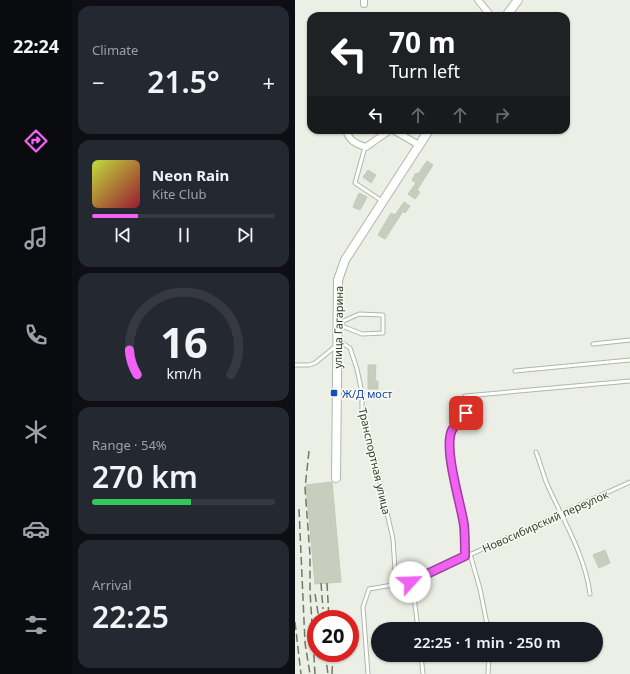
<!DOCTYPE html>
<html lang="en">
<head>
<meta charset="utf-8">
<style>
	:root { --surface:#171b24; --page:#242831; --text:#f1f3f6; --muted:#9ea1a6; --line:#363941; --accent:#f161f2 }
	body { margin:0; font-family:"Noto Sans",sans-serif; background:var(--page); color:var(--text); height:100vh; display:flex; flex-direction:column; font-size:15px; white-space:nowrap }
	* { box-sizing:border-box; margin:0 }
	p { font-size:13px; color:var(--muted) }
	.icon { flex:none; width:22px; height:22px; fill:none; stroke:currentColor; stroke-width:2; stroke-linecap:round; stroke-linejoin:round }
	.map { position:relative; flex:1; overflow:hidden }
	.sheet { display:flex; flex-direction:column; gap:6px; padding:6px; background:#0d0f14; width:223px }
	.sheet>* { flex:none }
	.hud { position:absolute; left:12px; top:12px; width:263px; height:122px; border-radius:12px; box-shadow:0 1px 3px #0004; background:#202124; color:#fff; overflow:hidden }
	.speed { position:absolute; left:12px; top:610px; display:flex; gap:8px; font-size:20px; font-weight:700; text-align:center }
	.speed>* { display:grid; place-content:center; width:52px; height:52px; border-radius:50%; background:var(--surface); box-shadow:0 1px 3px #0004; line-height:1 }
	.speed .limit { border:6px solid #d22; background:#fff; color:#111 }
	.pin { position:absolute; display:grid; place-items:center; width:34px; height:34px; color:#fff; margin:-17px; border-radius:8px; box-shadow:0 2px 6px #0006 }
	.me { position:absolute; width:44px; margin:-22px; rotate:65deg; stroke-linejoin:round; filter:drop-shadow(0 0 3px #0008) }
	.turn { display:flex; align-items:center; gap:14px; height:84px; padding:0 16px; font-size:18px }
	.turn .icon { width:52px; height:52px; stroke-width:2.5 }
	.turn b { display:block; font-size:28px; line-height:34px }
	.lanes { display:flex; align-items:center; height:38px; padding:0 16px; background:#0003; justify-content:center; gap:20px; direction:ltr }
	.lanes .off { opacity:.35 }
	.big { font-size:30px; font-weight:600; line-height:1.1 }
	.sheet .card { flex:1; display:flex; flex-direction:column; justify-content:center; gap:6px; min-width:0; padding:0 14px; border-radius:12px; background:var(--page) }
	.sheet .dial { align-items:center; gap:0 }
	.dial svg { height:104px; overflow:visible; fill:none; stroke:var(--line); stroke-width:7; stroke-linecap:round; text-anchor:middle }
	.dial text { fill:var(--text); stroke:none }
	.song { display:flex; align-items:center; gap:12px }
	.cover { width:48px; height:48px; border-radius:6px; background:linear-gradient(135deg,hsl(70 70% 55%),hsl(350 70% 35%)) }
	.played { height:4px; border-radius:2px; background:linear-gradient(90deg,var(--accent) 25%,var(--line) 25%) }
	.keys { display:flex; justify-content:space-around; direction:ltr }
	.heat { display:flex; justify-content:space-between; align-items:center; font-size:22px; direction:ltr }
	.charge { height:6px; border-radius:3px; background:linear-gradient(90deg,#34c759 54%,var(--line) 0) }
	.trip { position:absolute; left:76px; top:622px; width:232px; height:40px; border-radius:20px; background:var(--surface); box-shadow:0 1px 3px #0004; font-weight:600; line-height:40px; text-align:center }
	main { display:flex; flex:1; min-height:0 }
	.dock { display:flex; flex-direction:column; width:72px; justify-content:space-around; align-items:center; background:#090b0e; color:var(--muted) }
	.dock .icon { width:28px; height:28px }
	.dock .current { color:var(--accent) }
	.dock b { font-size:18px; color:var(--text) }
	.map>svg:first-child { display:block }
	.building { fill:#c8cdbe; stroke:#c3c9b8 }
	.lines { fill:none; stroke-linecap:round; stroke-linejoin:round }
	.service-casing { stroke:#b1b7a8; stroke-width:5 }
	.minor-casing { stroke:#b1b7a8; stroke-width:8 }
	.tertiary-casing { stroke:#b1b7a8; stroke-width:10 }
	.service { stroke:#fff; stroke-width:3 }
	.minor { stroke:#fff; stroke-width:6 }
	.tertiary { stroke:#fff; stroke-width:8 }
	.rail { stroke:#6f7c5f; stroke-width:1.5; stroke-dasharray:8 4; stroke-linecap:butt }
	.route-casing { stroke:#9d3f9d; stroke-width:10 }
	.route { stroke:#f161f2; stroke-width:7 }
	.transit-dot { fill:#1a4fb4; stroke:#fafbf7; stroke-width:1.5 }
	.labels { text-anchor:middle; dominant-baseline:central; stroke-width:3; stroke-linejoin:round; paint-order:stroke }
	.street-label { font-size:11px; fill:#344124; stroke:#fafbf7 }
	.transit-label { font-size:11px; fill:#164399; stroke:#fafbf7; text-anchor:start }
</style>
</head>
<body>
<main>
<nav class="dock">
<b>22:24</b>
<svg class="icon current" aria-label="directions" viewBox="0 0 24 24"><path d="M12 3l9 9-9 9-9-9zM9 14v-3h6M13 9l2 2-2 2"/></svg>
<svg class="icon" aria-label="music" viewBox="0 0 24 24"><path d="M9 18V5l10-2v13"/><circle cx="6" cy="18" r="3"/><circle cx="16" cy="16" r="3"/></svg>
<svg class="icon" aria-label="phone" viewBox="0 0 24 24"><path d="M5 4h4l2 5-3 2q2 4 5 5l2-3 5 2v4C11 20 4 13 5 4z"/></svg>
<svg class="icon" aria-label="climate" viewBox="0 0 24 24"><path d="M12 3v18M4 7l16 10M4 17L20 7"/></svg>
<svg class="icon" aria-label="car" viewBox="0 0 24 24"><path d="M5 17H2v-5l4-1 3-4h7l3 4 3 1v5h-3M9 17h6M6 11h13"/><circle cx="7" cy="17" r="2"/><circle cx="17" cy="17" r="2"/></svg>
<svg class="icon" aria-label="filters" viewBox="0 0 24 24"><path d="M4 7h16M4 17h16"/><circle cx="9" cy="7" r="2"/><circle cx="15" cy="17" r="2"/></svg>
</nav>
<section class="sheet">
<div class="card"><p>Climate</p>
<div class="heat"><a>−</a><b class="big">21.5°</b><a>+</a></div>
</div>
<div class="card">
<div class="song"><i class="cover"></i><div><b>Neon Rain</b><p>Kite Club</p></div></div>
<div class="played"></div>
<div class="keys"><svg class="icon" aria-label="previous" viewBox="0 0 24 24"><path d="M18 5L8 12l10 7zM5 5v14"/></svg><svg class="icon" aria-label="pause" viewBox="0 0 24 24"><path d="M8 5v14M16 5v14"/></svg><svg class="icon" aria-label="next" viewBox="0 0 24 24"><path d="M6 5l10 7-10 7zM19 5v14"/></svg></div>
</div>
<div class="card dial"><svg viewBox="0 0 100 80">
<path d="M14 69A42 42 0 1 1 86 69"/>
<path d="M14 69A42 42 0 0 1 8 50" stroke="#f161f2"/>
<text x="50" y="56" font-size="32" font-weight="700">16</text>
<text x="50" y="72" font-size="11">km/h</text>
</svg></div>
<div class="card"><p>Range · 54%</p><b class="big">270 km</b><div class="charge"></div></div>
<div class="card"><p>Arrival</p><b class="big">22:25</b></div>
</section>
<div class="map">
<svg width="335" height="674" viewBox="0 0 335 674">
	<rect width="100%" height="100%" fill="#ecefe6"/>
	<g class="building">
		<path d="M132 161 138 165 122 190 125 192 120 199 113 194 121 183 117 180 121 173 123 174Z"/>
		<path d="M73 170 81 175 76 183 68 177Z"/>
		<path d="M64 193 72 197 65 210 58 207Z"/>
		<path d="M109 202 115 206 110 213 108 211 90 239 83 235 96 213 100 215Z"/>
		<path d="M73 365H81L80 381H83V389H73Z"/>
		<path d="M37 482 46 582 20 584 11 485Z"/>
		<path d="M310 550 315 563 304 568 298 555Z"/>
	</g>
	<g class="lines">
		<defs>
			<g id="service">
				<path d="M70 147 60 183 87 201"/>
				<path d="M64 314 88 315V333L67 334 42 324Z"/>
				<path d="M44 341 55 348 62 369 67 393V413L78 452 98 539 100 570 103 577 115 582"/>
				<path d="M298 344 335 340"/>
				<path d="M0 365H14L20 363 41 346"/>
				<path d="M220 371 335 360"/>
				<path d="M170 396 335 381"/>
				<path d="M241 452C245 462 248 474 252 484 268 520 290 555 295 594"/>
				<path d="M175 554 185 589 193 629"/>
				<path d="M170 556C170 546 170 535 169 525 166 504 148 448 158 430 160 425 167 419 171 413"/>
				<path d="M117 581 123 629"/>
				<path d="M126 655 128 674"/>
				<path d="M73 674 68 607 74 589 115 582 335 482"/>
				<path d="M193 674 194 655"/>
			</g>
			<g id="minor">
				<path d="M183 0 196 16"/>
				<path d="M69 4V0"/>
				<path d="M51 130C54 140 60 144 71 147L95 130"/>
				<path d="M98 130 124 145"/>
			</g>
			<g id="tertiary">
				<path d="M211 16 223 0"/>
				<path d="M41 478 43 280 50 260 134 130"/>
			</g>
		</defs>
		<use href="#service" class="service-casing"/>
		<use href="#minor" class="minor-casing"/>
		<use href="#tertiary" class="tertiary-casing"/>
		<use href="#service" class="service"/>
		<use href="#minor" class="minor"/>
		<use href="#tertiary" class="tertiary"/>
		<g class="rail">
			<path d="M14 451 10 488 15 555V591L20 674"/>
			<path d="M4 509 10 643 15 674"/>
			<path d="M26 583 28 609"/>
			<path d="M32 583 34 619"/>
			<path d="M20 594 24 619"/>
			<path d="M0 622 6 674"/>
			<path d="M30 653 33 674"/>
			<path d="M37 674 38 653"/>
		</g>
	</g>
	<g class="lines">
		<defs>
			<path id="route" d="M115 582 170 556C170 546 170 535 169 525 166 504 148 448 157 430 160 425 167 419 171 413"/>
		</defs>
		<use href="#route" class="route-casing"/>
		<use href="#route" class="route"/>
	</g>
	<rect class="transit-dot" x="35" y="389" width="8" height="8" rx="2"/>
	<g class="labels">
		<g class="street-label">
			<text transform="translate(43 327) rotate(-89)">улица Гагарина</text>
			<text transform="translate(80 461) rotate(77)">Транспортная улица</text>
			<text transform="translate(250 521) rotate(-24)">Новосибирский переулок</text>
		</g>
		<g class="transit-label">
			<text x="47" y="393">Ж/Д мост</text>
		</g>
	</g>
</svg>
<div class="speed"><div class="limit">20</div></div>
<div class="pin" style="left:171px;top:413px;background:#d93025"><svg class="icon" aria-label="arrive" viewBox="0 0 24 24"><path d="M6 21V4h12l-3 4 3 4H6"/></svg></div>
<svg class="me" style="left:115px;top:582px" viewBox="-20 -20 40 40"><circle r="19" fill="#fff"/><path d="M0-13L10 11 0 6-10 11z" fill="#f161f2"/></svg>
<div class="trip">22:25 · 1 min · 250 m</div>
<div class="hud">
<div class="turn"><svg class="icon" aria-label="left" viewBox="0 0 24 24"><path d="M17 20v-9H6M10 6l-5 5 5 5"/></svg><div><b>70 m</b>Turn left</div></div>
<div class="lanes"><svg class="icon" aria-label="left" viewBox="0 0 24 24"><path d="M17 20v-9H6M10 6l-5 5 5 5"/></svg><svg class="icon off" aria-label="ahead" viewBox="0 0 24 24"><path d="M12 20V5M6 11l6-6 6 6"/></svg><svg class="icon off" aria-label="ahead" viewBox="0 0 24 24"><path d="M12 20V5M6 11l6-6 6 6"/></svg><svg class="icon off" aria-label="right" viewBox="0 0 24 24"><path d="M7 20v-9h11M14 6l5 5-5 5"/></svg></div>
</div>
</div>
</main>
</body>
</html>
